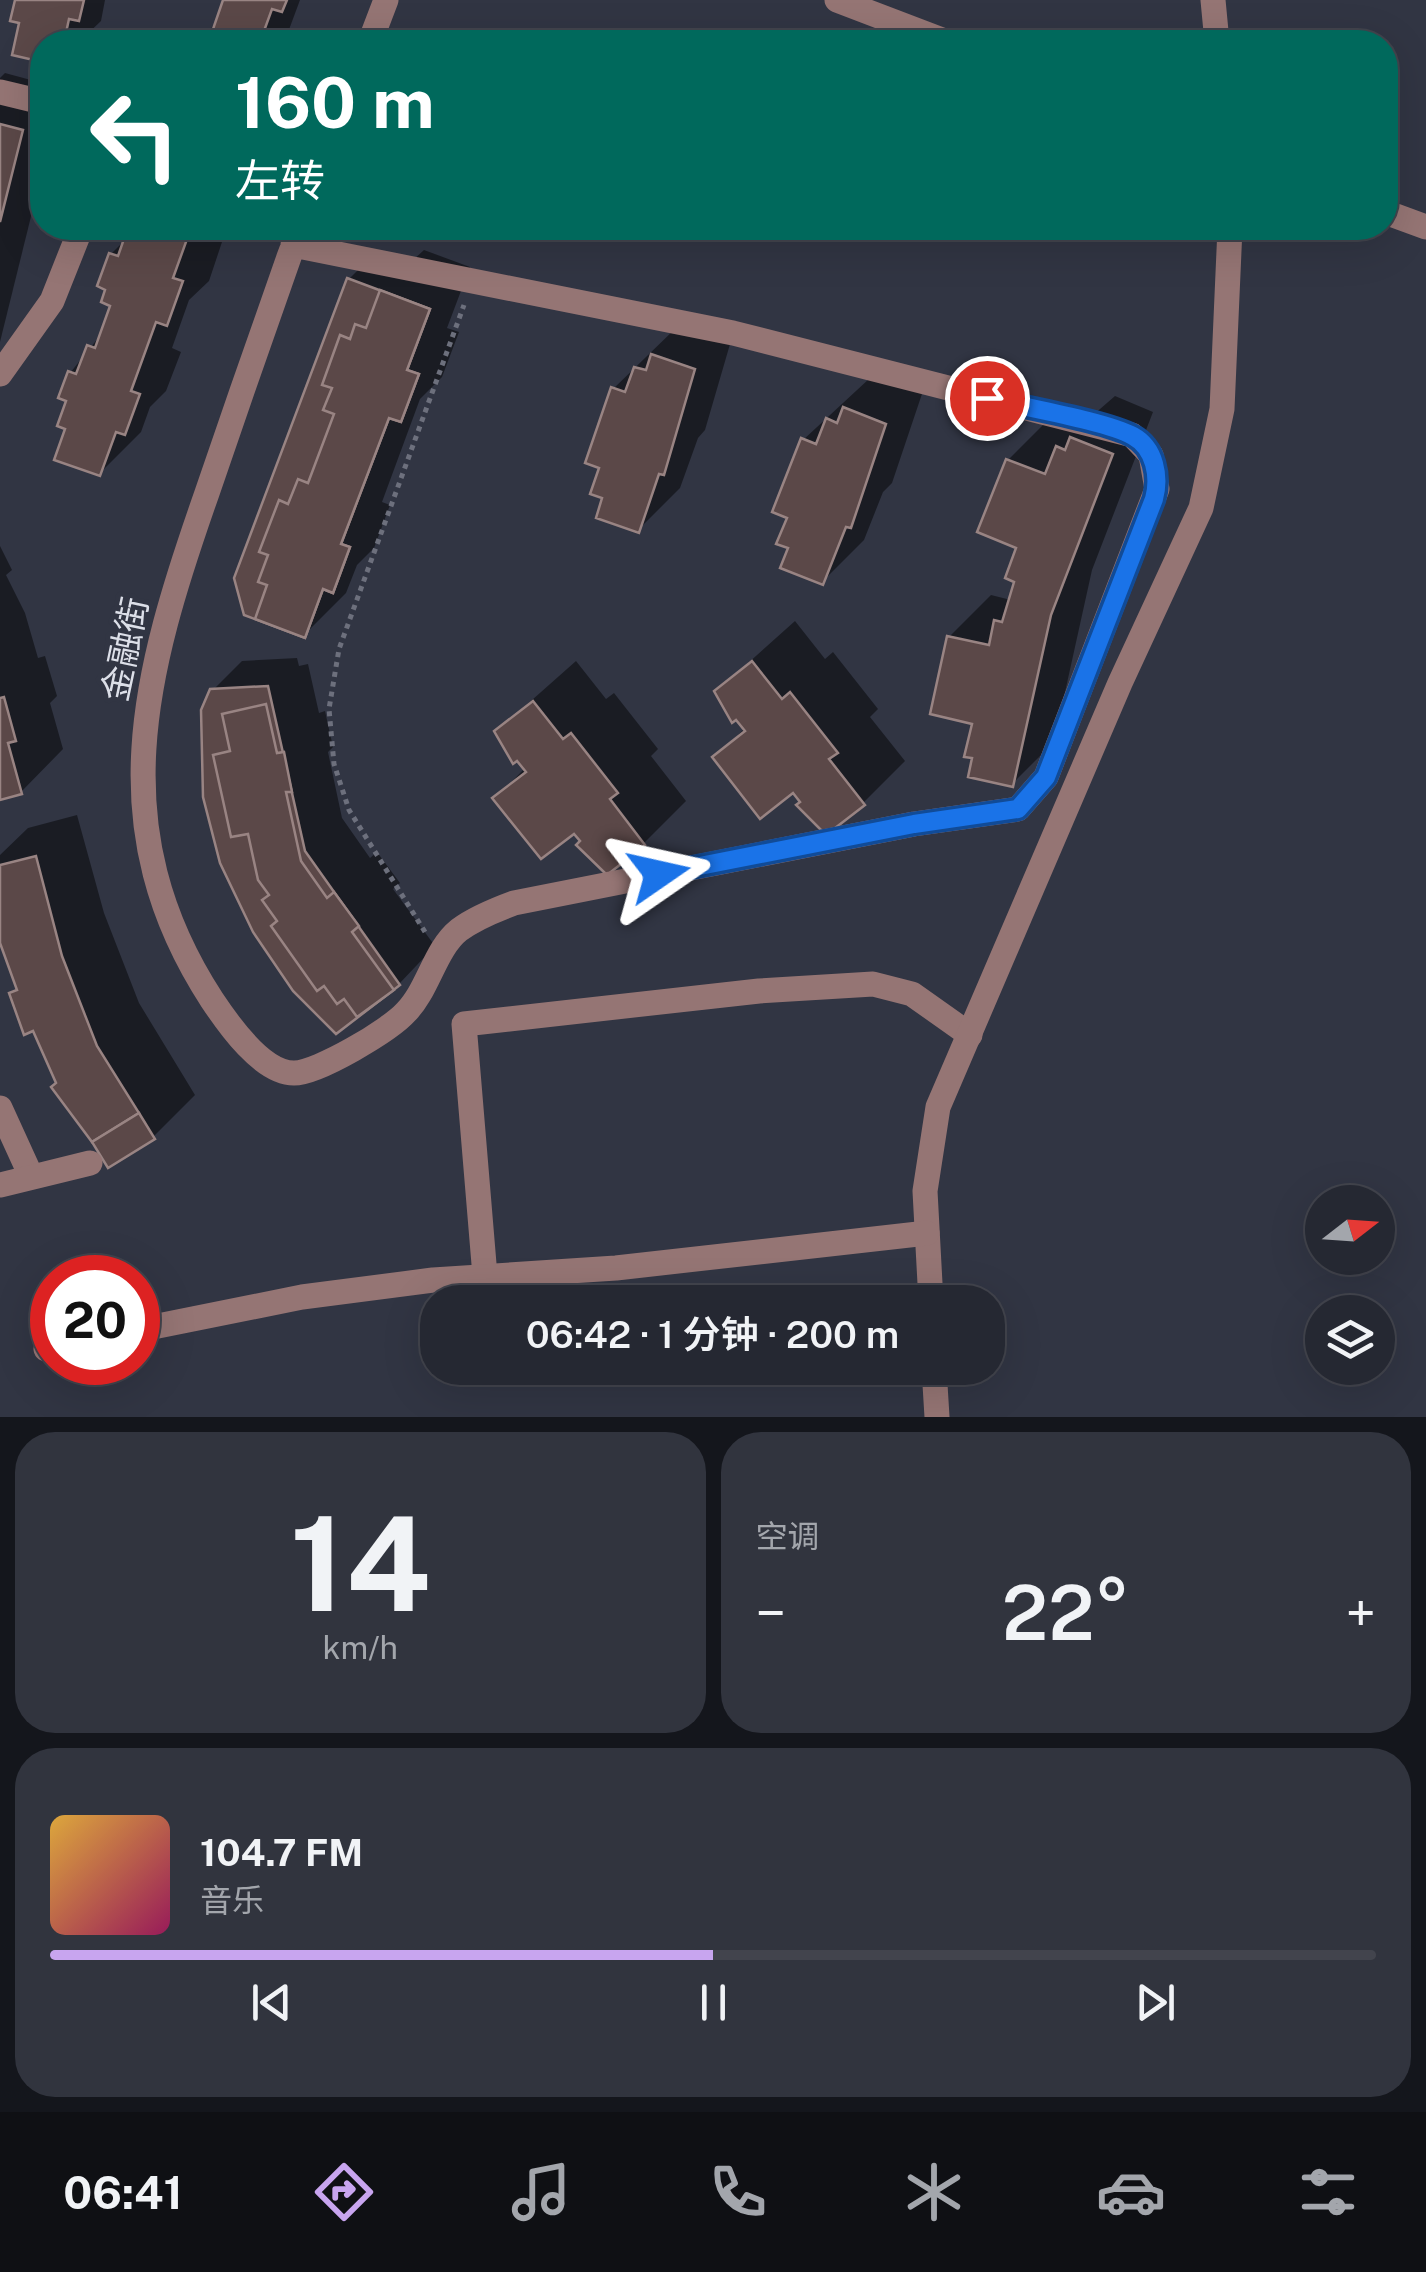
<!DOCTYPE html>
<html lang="zh">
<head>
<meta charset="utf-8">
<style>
	:root { --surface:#252832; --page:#31343e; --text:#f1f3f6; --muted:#a3a6ac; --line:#42444d; --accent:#c8a5ef }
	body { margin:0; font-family:"Public Sans","Noto Sans SC",sans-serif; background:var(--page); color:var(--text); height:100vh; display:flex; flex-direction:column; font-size:38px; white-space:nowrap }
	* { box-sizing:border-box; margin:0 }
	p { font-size:32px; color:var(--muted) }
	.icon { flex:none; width:55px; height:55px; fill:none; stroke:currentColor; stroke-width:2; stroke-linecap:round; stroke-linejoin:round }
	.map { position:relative; height:1417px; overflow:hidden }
	.drawer { display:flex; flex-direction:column; gap:15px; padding:15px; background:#14161c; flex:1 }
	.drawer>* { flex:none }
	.banner { position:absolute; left:30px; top:30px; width:1368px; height:210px; border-radius:40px; box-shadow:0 10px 40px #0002,0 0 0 2px var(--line); background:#00695c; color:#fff; overflow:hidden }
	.needle { width:65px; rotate:73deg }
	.buttons { position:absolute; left:1305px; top:1185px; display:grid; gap:20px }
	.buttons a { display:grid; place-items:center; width:90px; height:90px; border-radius:50%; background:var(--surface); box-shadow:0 10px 40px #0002,0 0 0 2px var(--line); font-size:50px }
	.speed { position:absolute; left:30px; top:1255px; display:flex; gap:20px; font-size:50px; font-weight:700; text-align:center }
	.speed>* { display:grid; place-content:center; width:130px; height:130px; border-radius:50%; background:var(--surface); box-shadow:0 10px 40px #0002,0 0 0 2px var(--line); line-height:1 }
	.speed .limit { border:15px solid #d22; background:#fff; color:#111 }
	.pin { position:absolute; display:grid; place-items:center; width:85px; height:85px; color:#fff; margin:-42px; border:5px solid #fff; border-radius:50%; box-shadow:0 2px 10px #0007 }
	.me { position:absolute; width:110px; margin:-55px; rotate:79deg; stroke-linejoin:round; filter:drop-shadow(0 0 8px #0008) }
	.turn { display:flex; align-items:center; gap:35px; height:210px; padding:0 40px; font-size:45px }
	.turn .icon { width:130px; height:130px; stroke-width:2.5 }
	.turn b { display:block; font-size:70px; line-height:85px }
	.big { font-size:75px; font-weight:600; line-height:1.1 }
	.drawer .widget { flex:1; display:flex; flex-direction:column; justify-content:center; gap:15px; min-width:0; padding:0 35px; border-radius:40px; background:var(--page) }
	.drawer .dial { align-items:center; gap:0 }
	.dial b { font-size:130px; line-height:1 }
	.song { display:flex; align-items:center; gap:30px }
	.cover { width:120px; height:120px; border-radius:15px; background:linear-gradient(135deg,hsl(40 70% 55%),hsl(330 70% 35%)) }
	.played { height:10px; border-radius:5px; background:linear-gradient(90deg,var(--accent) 50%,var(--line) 50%) }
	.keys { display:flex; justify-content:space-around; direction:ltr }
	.heat { display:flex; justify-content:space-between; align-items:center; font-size:55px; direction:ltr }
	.drawer .tiles { flex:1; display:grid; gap:15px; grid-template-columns:1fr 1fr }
	.widget:last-child { grid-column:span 2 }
	.trip { position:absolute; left:420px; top:1285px; width:585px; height:100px; border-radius:40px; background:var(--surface); box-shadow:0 10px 40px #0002,0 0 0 2px var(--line); font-weight:600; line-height:100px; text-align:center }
	.dock { display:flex; height:160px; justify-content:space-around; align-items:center; background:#0f1014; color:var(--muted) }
	.dock .icon { width:70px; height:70px }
	.dock .on { color:var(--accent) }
	.dock b { font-size:45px; color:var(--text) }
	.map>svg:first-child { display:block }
	.shadow { fill:#0007 }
	.building { fill:#5b4848; stroke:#998483; stroke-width:2.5 }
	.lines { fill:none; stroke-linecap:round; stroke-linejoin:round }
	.path { stroke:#6d707d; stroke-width:5; stroke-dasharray:5 5; stroke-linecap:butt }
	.minor { stroke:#957574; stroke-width:25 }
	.route-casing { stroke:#114b97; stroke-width:25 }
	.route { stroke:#1a73e8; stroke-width:18 }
	.labels { text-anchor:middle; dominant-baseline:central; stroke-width:10; stroke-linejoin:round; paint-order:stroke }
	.street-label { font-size:35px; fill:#dcdfe8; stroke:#313543 }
</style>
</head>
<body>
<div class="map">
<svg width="1426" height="1417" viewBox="0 0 1426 1417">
	<rect width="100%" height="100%" fill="#313543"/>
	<g class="shadow">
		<path d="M17 0H105L101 21 79 42H42V59L15 53 22 21Z"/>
		<path d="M226 0H300L287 35 296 39 295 42H201L219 18Z"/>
		<path d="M5 73 42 83V172L0 342V78Z"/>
		<path d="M137 228H216L213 236 223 239 209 281 189 300 172 348 181 352 166 391 150 407 141 432 99 474 68 427 70 373 103 332 113 305 111 254Z"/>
		<path d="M378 250 411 262 424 250 470 267 447 328 459 332 442 377 420 399 382 502 390 505 374 548 357 565 346 593 304 635 349 279Z"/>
		<path d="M678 326 735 327 705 430 698 438 680 488 638 530 605 497 603 467 613 389Z"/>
		<path d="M870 378 926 382 892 483 883 492 864 540 822 582 791 547 790 517 803 440Z"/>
		<path d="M1115 396 1153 412 1092 570 1054 742 1012 784 975 722 949 637 991 595 1011 600 1020 546 1008 460 1050 418 1077 429Z"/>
		<path d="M0 546 12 570 6 575 25 613 38 658 45 656 57 696 50 703 63 749 21 792 0 797Z"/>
		<path d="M795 621 825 659 833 652 878 709 870 717 905 761 863 803 803 801 794 790 715 758 745 728 737 717 732 720 717 691Z"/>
		<path d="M297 658 299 666 308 664 319 713 325 711 333 747 328 752 342 818 370 858 377 852 400 883 393 889 435 946 399 984 356 1015 212 691 242 661Z"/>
		<path d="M576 661 606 699 614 693 658 749 651 756 686 801 644 843 583 841 574 830 496 798 525 768 497 731Z"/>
		<path d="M77 815 104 913 139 1003 195 1095 153 1137 59 1083 12 993 18 987 0 940V855L28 828Z"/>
	</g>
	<g class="building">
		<path d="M15 0H84L79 21 69 19 64 42H42V62L12 55 19 23 10 21Z"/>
		<path d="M223 0H287L282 12 272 9 260 42H198L202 32 211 35Z"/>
		<path d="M0 124 23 130 0 222Z"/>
		<path d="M139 228H191L173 278 183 281 167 326 156 322 131 391 140 394 125 435 116 432 100 476 54 460 65 429 57 426 66 401 58 398 68 371 76 374 87 345 95 348 110 306 101 302 105 290 97 286 109 253 118 256 125 236 134 240Z"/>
		<path d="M347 278 430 309 407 370 419 374 401 422 389 418 341 544 350 547 333 593 323 589 305 638 244 615 234 578Z"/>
		<path d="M380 290 430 309 407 370 419 374 401 422 389 418 341 544 350 547 333 593 323 589 305 638 255 619 267 585 258 582 268 555 259 552 279 500 288 504 298 479 308 483 334 414 323 410 332 388 322 385 340 335 350 339 355 324 366 328Z"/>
		<path d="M651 354 695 369 664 475 659 474 639 533 596 518 602 498 590 494 599 468 585 463 611 387 625 392 634 367 646 370Z"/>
		<path d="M843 407 886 424 851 528 846 527 823 585 780 568 788 548 776 544 787 518 772 512 801 438 816 444 826 418 837 423Z"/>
		<path d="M1070 437 1113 454 1051 615 1013 787 968 777 972 758 964 757 972 724 930 714 947 636 989 645 994 620 1002 622 1014 582 1005 578 1016 548 977 532 1006 459 1045 474 1056 446 1065 450Z"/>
		<path d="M752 661 782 699 790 692 838 753 829 759 865 805 826 835 796 805 800 802 793 793 760 819 712 757 745 731 736 720 732 723 714 691Z"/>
		<path d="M268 686 305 851 400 985 336 1034 293 991 253 932 220 863 203 797 201 710 210 689Z"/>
		<path d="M4 697 16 741 8 743 22 794 0 800V698Z"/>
		<path d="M533 701 563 739 571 733 618 793 610 799 645 845 607 875 576 845 580 841 574 834 541 859 492 798 526 772 517 761 513 764 494 731Z"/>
		<path d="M266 704 277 753 284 752 292 792H286L301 861 327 898 334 892 359 926 352 932 394 990 357 1017 344 999 337 1004 324 986 317 991 271 926 277 921 262 900 269 895 258 880 248 834 231 837 213 755 230 751 222 714Z"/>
		<path d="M36 856 62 956 97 1046 139 1113 92 1142 51 1087 56 1083 33 1031 24 1035 9 993 17 990 0 943V865Z"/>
		<path d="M139 1113 155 1139 108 1168 92 1142Z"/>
	</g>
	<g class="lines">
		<path class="path" d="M425 932 349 810 334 764 329 709 339 649 464 305"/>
		<g class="minor">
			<path d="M837 0 947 42"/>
			<path d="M1213 0 1217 42"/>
			<path d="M370 42 386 0"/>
			<path d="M0 92 42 102"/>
			<path d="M1385 212 1426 227"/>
			<path d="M293 245 733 333 1132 435 1151 455 1157 489 1046 777 1018 809 914 824 514 903C495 910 475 918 459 930 435 949 428 990 406 1012 390 1030 318 1073 294 1073 262 1073 228 1024 212 1000 100 828 144 672 207 493 234 414 261 336 289 257L300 228"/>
			<path d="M0 374 52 301 81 228"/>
			<path d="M0 1108 31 1176"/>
			<path d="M0 1185 90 1163"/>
			<path d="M485 1276 464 1024 759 991 873 984 912 994 970 1035"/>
			<path d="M931 1302 925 1191 938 1107 1120 683 1201 508 1222 409 1230 228"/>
			<path d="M138 1330 302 1297 433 1280 616 1268 927 1233"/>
			<path d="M46 1349 52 1348"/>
			<path d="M934 1368 937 1417"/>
		</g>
	</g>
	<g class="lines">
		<defs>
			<path id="route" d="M659 874 914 824 1018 809 1046 777 1154 499C1160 477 1155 448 1133 436 1106 421 1021 407 987 398"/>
		</defs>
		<use href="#route" class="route-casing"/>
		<use href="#route" class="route"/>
	</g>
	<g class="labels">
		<g class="street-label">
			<text transform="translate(125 649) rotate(-78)">金融街</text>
		</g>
	</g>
</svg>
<div class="buttons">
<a><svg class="needle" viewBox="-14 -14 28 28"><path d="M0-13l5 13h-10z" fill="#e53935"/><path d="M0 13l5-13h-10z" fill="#a3a6ac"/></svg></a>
<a><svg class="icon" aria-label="layers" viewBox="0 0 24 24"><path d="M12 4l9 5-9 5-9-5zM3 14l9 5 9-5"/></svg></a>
</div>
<div class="speed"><div class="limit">20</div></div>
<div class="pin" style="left:987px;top:398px;background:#d93025"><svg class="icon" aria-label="arrive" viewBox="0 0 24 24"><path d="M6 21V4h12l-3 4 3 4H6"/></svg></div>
<svg class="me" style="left:659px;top:874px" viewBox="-20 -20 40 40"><path d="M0-17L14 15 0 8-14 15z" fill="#1a73e8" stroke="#fff" stroke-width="4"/></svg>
<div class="trip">06:42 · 1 分钟 · 200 m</div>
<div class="banner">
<div class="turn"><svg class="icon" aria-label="left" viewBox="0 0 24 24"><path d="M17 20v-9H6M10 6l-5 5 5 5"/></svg><div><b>160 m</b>左转</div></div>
</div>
</div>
<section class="drawer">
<div class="tiles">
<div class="widget dial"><b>14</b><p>km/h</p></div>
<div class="widget"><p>空调</p>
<div class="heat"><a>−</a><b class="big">22°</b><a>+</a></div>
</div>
<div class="widget">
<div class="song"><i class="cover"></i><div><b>104.7 FM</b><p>音乐</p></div></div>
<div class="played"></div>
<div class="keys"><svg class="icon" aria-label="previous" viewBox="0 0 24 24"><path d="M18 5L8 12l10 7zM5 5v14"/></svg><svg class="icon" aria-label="pause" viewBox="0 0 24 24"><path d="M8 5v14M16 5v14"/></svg><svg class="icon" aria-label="next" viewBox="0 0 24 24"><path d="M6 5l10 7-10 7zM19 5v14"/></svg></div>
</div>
</div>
</section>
<nav class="dock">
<b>06:41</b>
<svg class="icon on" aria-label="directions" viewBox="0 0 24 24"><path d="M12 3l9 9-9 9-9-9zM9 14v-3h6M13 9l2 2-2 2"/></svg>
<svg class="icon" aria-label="music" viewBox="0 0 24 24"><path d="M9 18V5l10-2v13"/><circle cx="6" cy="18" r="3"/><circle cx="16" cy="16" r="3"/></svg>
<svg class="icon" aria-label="phone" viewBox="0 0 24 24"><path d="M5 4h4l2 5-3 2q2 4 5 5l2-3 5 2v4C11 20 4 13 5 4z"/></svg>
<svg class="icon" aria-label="climate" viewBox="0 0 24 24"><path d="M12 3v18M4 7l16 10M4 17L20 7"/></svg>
<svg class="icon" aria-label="car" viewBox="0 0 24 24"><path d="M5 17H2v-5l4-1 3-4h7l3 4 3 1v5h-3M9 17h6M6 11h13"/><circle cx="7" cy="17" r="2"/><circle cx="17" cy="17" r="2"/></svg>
<svg class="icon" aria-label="filters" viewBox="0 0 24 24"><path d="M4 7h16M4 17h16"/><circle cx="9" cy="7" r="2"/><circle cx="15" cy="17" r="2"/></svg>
</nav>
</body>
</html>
